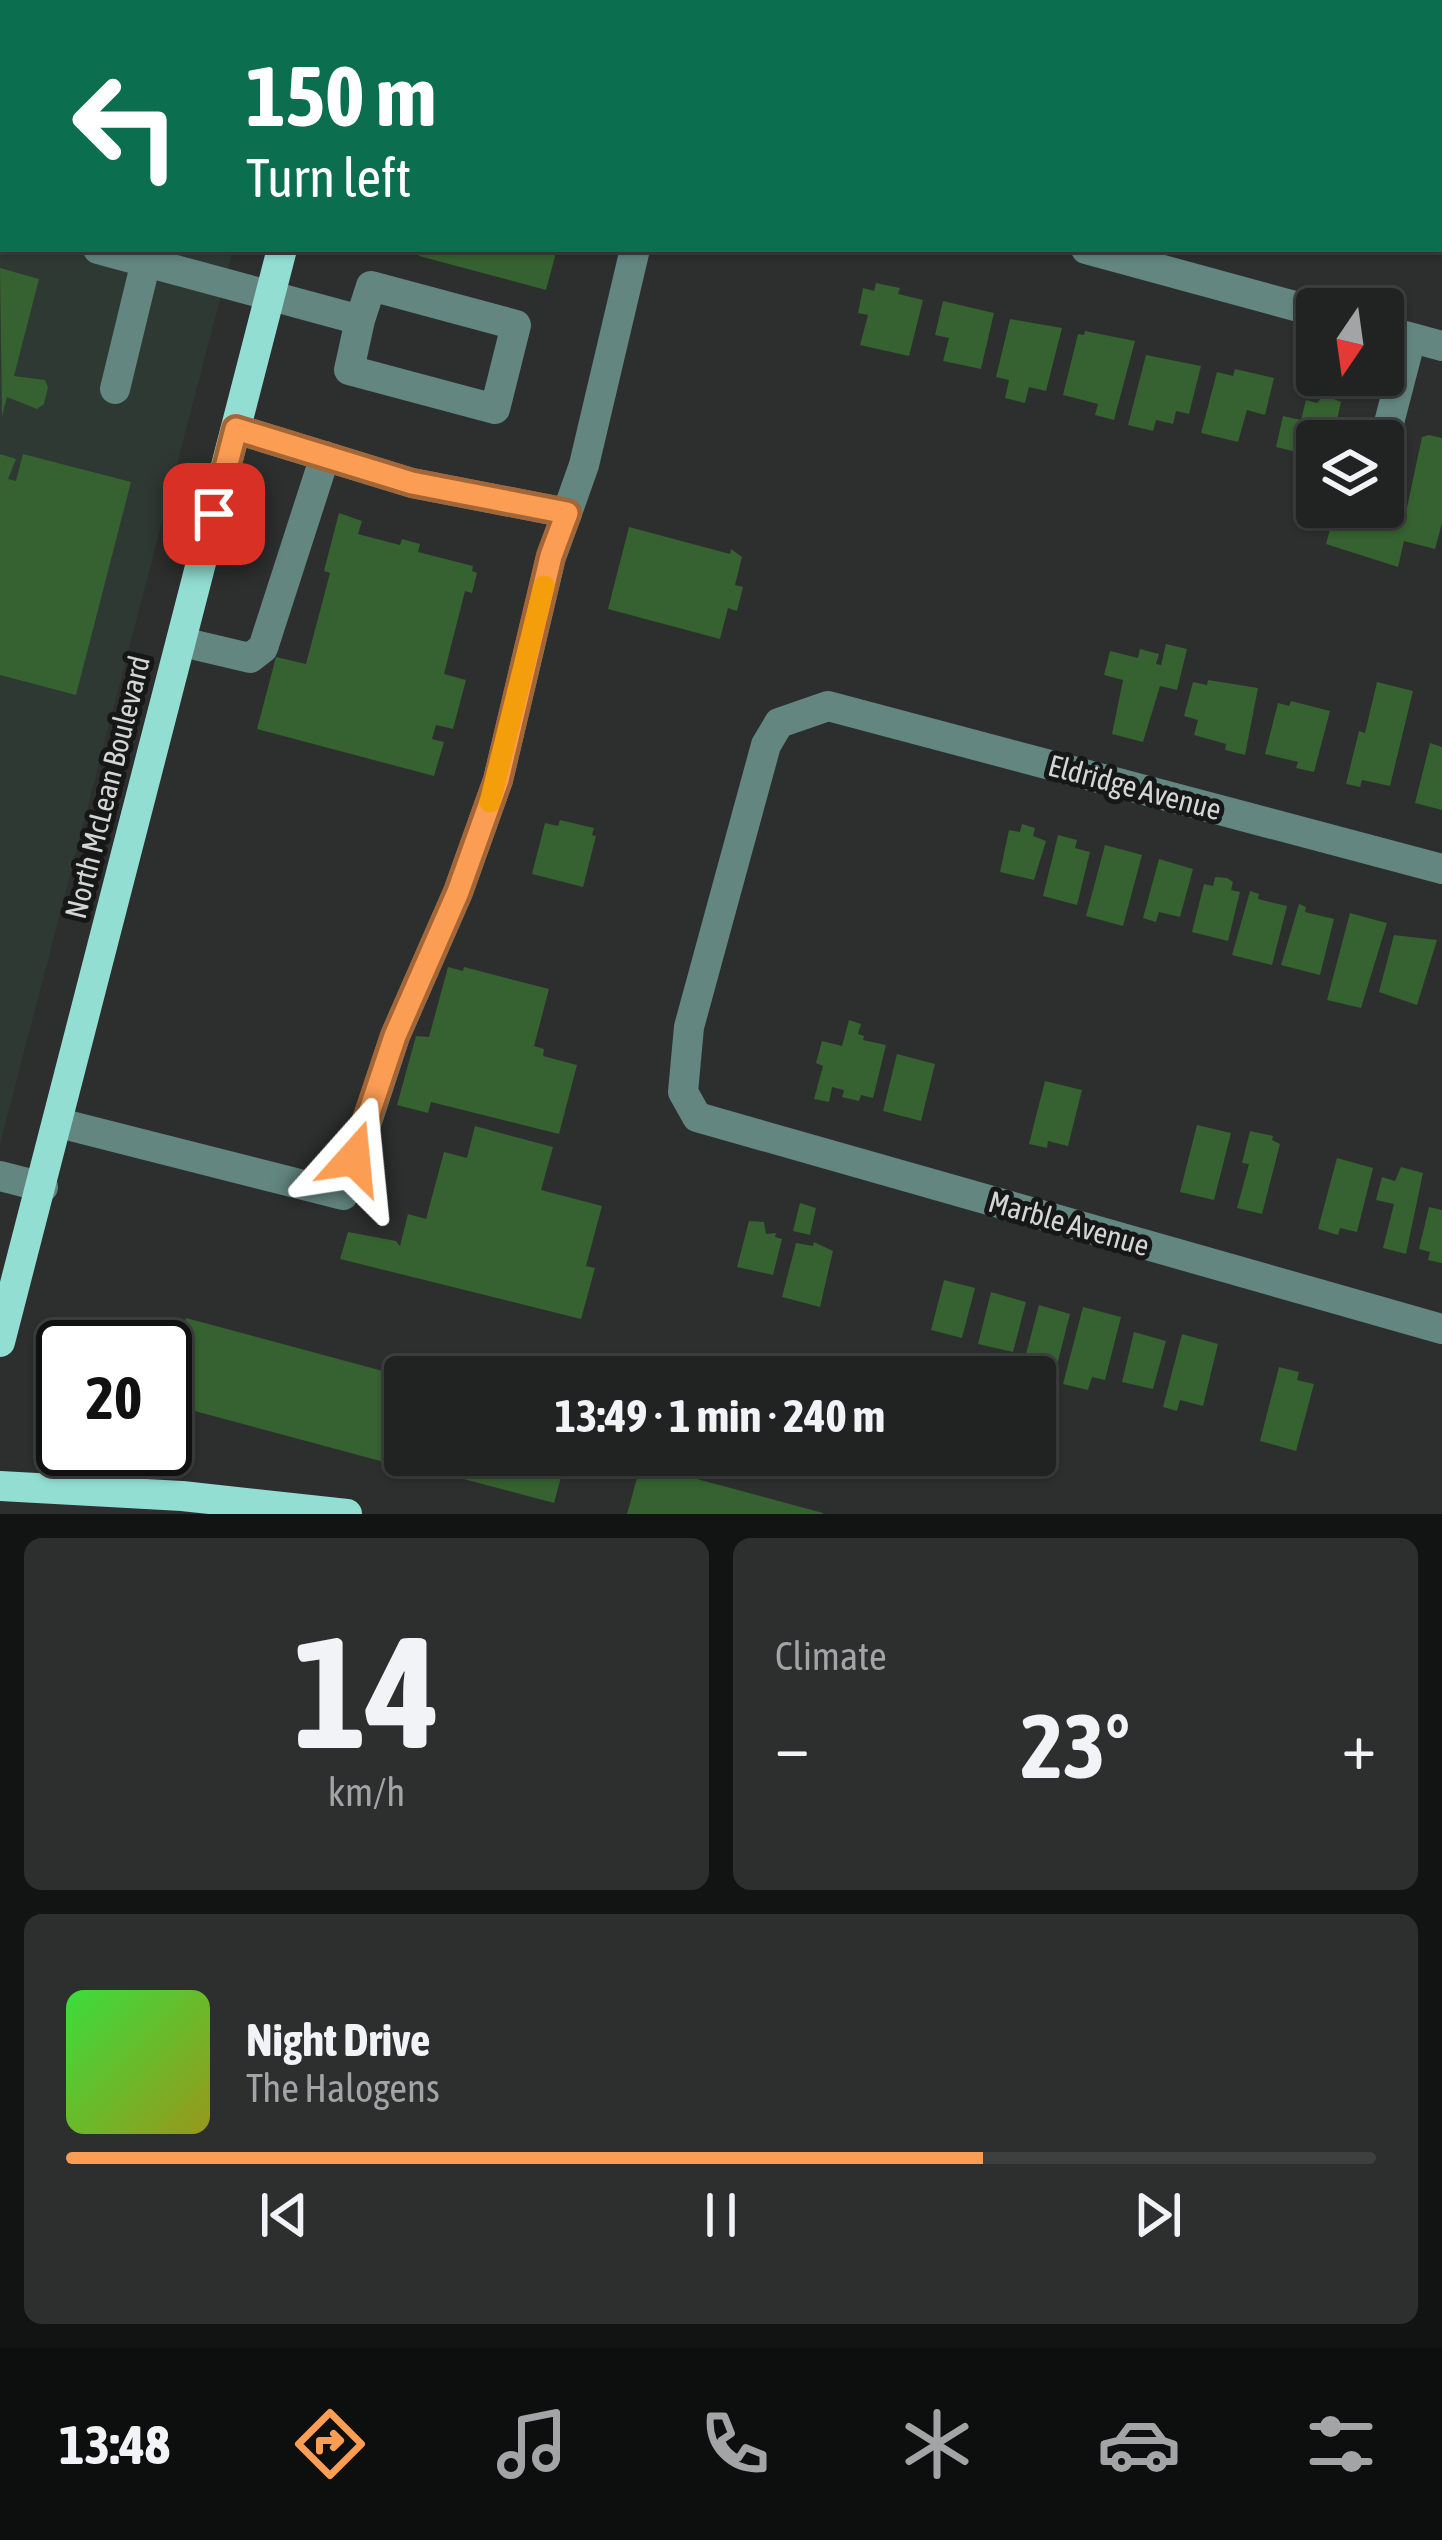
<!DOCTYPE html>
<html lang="en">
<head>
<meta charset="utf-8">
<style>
	:root { --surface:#212322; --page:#2d2f2f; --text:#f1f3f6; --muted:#a2a4a5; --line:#3e4040; --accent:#fc9d54 }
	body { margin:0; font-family:"Asap Condensed",sans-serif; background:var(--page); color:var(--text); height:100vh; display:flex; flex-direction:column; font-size:45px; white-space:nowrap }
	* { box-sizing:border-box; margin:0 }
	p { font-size:39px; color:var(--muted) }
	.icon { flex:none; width:66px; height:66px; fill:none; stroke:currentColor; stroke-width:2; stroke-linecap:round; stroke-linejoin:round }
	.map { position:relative; height:1514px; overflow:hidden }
	.panel { display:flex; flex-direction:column; gap:24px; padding:24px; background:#121313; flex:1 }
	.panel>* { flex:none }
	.guide { position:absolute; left:0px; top:0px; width:1443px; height:252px; box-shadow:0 3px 9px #0004,0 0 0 3px var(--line); background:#0b6e4f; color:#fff; overflow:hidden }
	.needle { width:78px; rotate:193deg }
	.fabs { position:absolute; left:1296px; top:288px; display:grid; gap:24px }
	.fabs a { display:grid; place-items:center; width:108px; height:108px; border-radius:12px; background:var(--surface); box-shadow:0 3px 9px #0004,0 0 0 3px var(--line); font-size:60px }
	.speed { position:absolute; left:36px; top:1320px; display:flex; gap:24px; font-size:60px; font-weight:700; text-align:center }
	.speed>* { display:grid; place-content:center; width:156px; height:156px; border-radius:50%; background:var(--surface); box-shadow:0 3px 9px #0004,0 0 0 3px var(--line); line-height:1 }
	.speed .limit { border:6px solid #111; border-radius:18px; background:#fff; color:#111 }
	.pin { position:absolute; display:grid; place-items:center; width:102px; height:102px; color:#fff; margin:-51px; border-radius:24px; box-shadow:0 6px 18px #0006 }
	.me { position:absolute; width:132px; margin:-66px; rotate:18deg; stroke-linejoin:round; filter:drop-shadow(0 0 9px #0008) }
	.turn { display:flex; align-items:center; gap:42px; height:252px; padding:0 48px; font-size:54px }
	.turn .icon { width:156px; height:156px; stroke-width:2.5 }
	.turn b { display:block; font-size:84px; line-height:102px }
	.big { font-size:90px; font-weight:700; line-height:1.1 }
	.panel .widget { flex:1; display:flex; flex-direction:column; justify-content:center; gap:18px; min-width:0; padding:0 42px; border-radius:18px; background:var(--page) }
	.panel .dial { align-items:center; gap:0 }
	.dial b { font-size:156px; line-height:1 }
	.song { display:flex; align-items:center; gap:36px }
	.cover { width:144px; height:144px; border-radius:18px; background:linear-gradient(135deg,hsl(120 70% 55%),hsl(60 70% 35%)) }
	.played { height:12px; border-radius:6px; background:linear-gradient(90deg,var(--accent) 70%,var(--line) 70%) }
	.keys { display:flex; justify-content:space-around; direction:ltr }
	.heat { display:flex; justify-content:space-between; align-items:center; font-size:66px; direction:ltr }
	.panel .tiles { flex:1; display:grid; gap:24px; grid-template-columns:1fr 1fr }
	.widget:last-child { grid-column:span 2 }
	.trip { position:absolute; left:384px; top:1356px; width:672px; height:120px; border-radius:12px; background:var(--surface); box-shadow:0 3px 9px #0004,0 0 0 3px var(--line); font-weight:700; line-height:120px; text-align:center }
	.menu { display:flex; height:192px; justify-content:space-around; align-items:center; background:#0d0e0e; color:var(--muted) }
	.menu .icon { width:84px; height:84px }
	.menu .selected { color:var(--accent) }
	.menu b { font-size:54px; color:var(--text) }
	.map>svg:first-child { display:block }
	.built { fill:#2f3934 }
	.building { fill:#366130 }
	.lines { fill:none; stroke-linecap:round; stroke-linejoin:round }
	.minor { stroke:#638680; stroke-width:30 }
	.major { stroke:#93ded3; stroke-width:30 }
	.route-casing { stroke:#a46637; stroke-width:30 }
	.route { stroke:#fc9d54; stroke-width:21 }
	.slow { stroke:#f59e0b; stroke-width:21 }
	.labels { text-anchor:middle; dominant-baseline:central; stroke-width:10; stroke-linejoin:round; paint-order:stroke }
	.street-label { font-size:30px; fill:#d3d6d4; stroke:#161716 }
</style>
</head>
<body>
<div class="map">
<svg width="1442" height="1514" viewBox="0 0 1442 1514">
	<rect width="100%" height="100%" fill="#2c2f2e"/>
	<path class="built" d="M0 4 3 249H233L0 1144Z"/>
	<g class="building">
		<path d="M420 249H557L546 290 419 256Z"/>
		<path d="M0 268 39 279 14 376 45 380 48 387 44 404 37 409 7 397 2 416Z"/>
		<path d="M876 283 900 288 898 294 923 300 909 356 860 345 868 315 858 313 863 288 874 291Z"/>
		<path d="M943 301 994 313 981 369 943 361 949 338 935 335Z"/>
		<path d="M1010 319 1062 328 1046 391 1029 387 1025 403 1005 398 1009 380 996 377Z"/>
		<path d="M1085 331 1135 341 1114 420 1095 415 1098 404 1063 395 1078 334 1084 335Z"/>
		<path d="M1146 355 1201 366 1189 414 1176 411 1173 424 1156 420 1153 431 1128 425Z"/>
		<path d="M1235 369 1274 378 1265 415 1247 410 1238 442 1201 433 1217 372 1233 376Z"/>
		<path d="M1324 395 1341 402 1332 441H1317V457L1276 447 1283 416 1301 420 1306 400 1317 403Z"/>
		<path d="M1429 435 1442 438V523L1435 549 1404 541 1398 567 1326 544 1336 507H1359L1404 522 1422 437Z"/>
		<path d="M0 454 16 459 8 479 16 481 23 454 131 482 76 695 0 675Z"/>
		<path d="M339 513 362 521 358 534 400 545 402 539 420 544 418 552 473 566 472 571 477 573 472 593 465 591 444 674 466 680 453 729 436 725 432 739 444 742 434 776 257 729 276 657 306 664 330 573 324 571Z"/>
		<path d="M629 527 730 554 731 549 742 557 735 585 743 587 737 611 728 608 720 639 608 609Z"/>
		<path d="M1166 644 1187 649 1177 690 1160 686 1143 742 1112 734 1123 680 1104 675 1110 651 1138 658 1140 649 1159 654 1156 664 1161 665Z"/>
		<path d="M1208 680 1258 688 1245 755 1225 750 1226 744 1194 735 1198 720 1184 716 1193 682 1207 685Z"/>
		<path d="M1377 682 1413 691 1390 786 1362 780 1360 787 1346 784 1359 731 1365 733Z"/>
		<path d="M1291 701 1330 711 1314 772 1296 768 1298 762 1265 754 1278 703 1289 706Z"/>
		<path d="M1430 743 1442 747V810L1415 803Z"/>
		<path d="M560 820 594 828 592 835 596 836 583 887 532 874 545 823 558 826Z"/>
		<path d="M1022 824 1035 828 1033 836 1046 841 1034 880 1000 872 1009 830 1020 832Z"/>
		<path d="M1058 835 1077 840 1075 848 1090 852 1077 905 1043 896Z"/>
		<path d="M1105 845 1142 855 1123 926 1086 916Z"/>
		<path d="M1159 859 1193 869 1180 917 1159 912 1156 922 1143 918Z"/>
		<path d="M1215 877 1227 878 1233 882 1231 890 1240 892 1228 941 1192 932 1204 884 1213 886Z"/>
		<path d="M1250 891 1259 894 1258 899 1287 906 1272 965 1232 955Z"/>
		<path d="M1299 904 1306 907 1305 912 1334 919 1320 975 1281 965Z"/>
		<path d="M1350 913 1387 923 1361 1008 1327 1000Z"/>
		<path d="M1394 935 1437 940 1417 1005 1379 992Z"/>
		<path d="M448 967 463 971 464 967 549 989 534 1046 544 1049 543 1056 577 1065 559 1134 431 1102 428 1113 397 1105 416 1036 429 1037Z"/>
		<path d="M849 1020 861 1024 858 1034 864 1036 863 1040 886 1045 873 1098 861 1095 859 1101 842 1097 844 1090 832 1087 829 1102 814 1099 823 1066 816 1063 822 1041 842 1046Z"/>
		<path d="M897 1054 935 1064 921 1121 883 1111Z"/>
		<path d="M1045 1081 1082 1090 1068 1146 1048 1141 1047 1148 1029 1144Z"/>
		<path d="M1197 1125 1231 1133 1214 1200 1180 1192Z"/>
		<path d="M475 1126 553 1147 541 1190 602 1206 586 1266 595 1268 581 1319 340 1259 348 1232 396 1241 400 1246 408 1214 426 1219 444 1152 467 1158Z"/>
		<path d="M1250 1131 1273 1136 1272 1140 1280 1144 1262 1214 1237 1208 1249 1164 1242 1163Z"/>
		<path d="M1337 1158 1373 1168 1357 1232 1340 1228 1338 1235 1318 1229Z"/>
		<path d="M1401 1167 1423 1173 1406 1254 1383 1248 1394 1204 1376 1200 1382 1177 1395 1181Z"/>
		<path d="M800 1203 816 1208 810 1235 793 1231Z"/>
		<path d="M1429 1207 1442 1210V1263L1428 1260 1430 1252 1419 1249Z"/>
		<path d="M749 1221 764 1222 766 1234 776 1233 775 1237 782 1239 773 1275 737 1267Z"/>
		<path d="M814 1242 833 1251 820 1307 782 1297 796 1243 813 1246Z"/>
		<path d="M944 1280 975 1288 962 1338 931 1330Z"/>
		<path d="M991 1292 1026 1302 1013 1352 978 1344Z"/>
		<path d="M1039 1305 1070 1314 1053 1381 1021 1373Z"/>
		<path d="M1083 1307 1121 1317 1105 1380 1092 1377 1088 1390 1063 1384Z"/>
		<path d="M186 1318 405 1377 384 1462 165 1403V1379Z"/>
		<path d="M1134 1332 1166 1341 1153 1389 1122 1382Z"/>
		<path d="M1182 1334 1218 1344 1203 1406 1180 1400 1177 1411 1163 1407Z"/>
		<path d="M1279 1367 1299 1372 1297 1380 1314 1384 1296 1451 1260 1441Z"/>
		<path d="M417 1455H567L554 1503 414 1466Z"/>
		<path d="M641 1464 823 1513V1514H627Z"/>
	</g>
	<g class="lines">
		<g class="minor">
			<path d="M178 0 189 3"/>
			<path d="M1207 0 1218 3"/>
			<path d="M693 3 694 0"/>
			<path d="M1148 3V0"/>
			<path d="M0 41H3"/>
			<path d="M1440 64 1442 65"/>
			<path d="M0 224 3 225"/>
			<path d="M98 249 360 320 349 370 495 409 516 325 371 286 360 320"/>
			<path d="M1086 249 1317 312"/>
			<path d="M1383 330 1442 346"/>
			<path d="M115 389 149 249"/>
			<path d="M236 429 412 483 567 513 584 465 635 249"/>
			<path d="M1383 446 1411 338"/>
			<path d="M182 642 250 658 263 648 325 456"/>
			<path d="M1442 869 828 706 779 723 766 745 689 1027 683 1092 697 1117 1442 1329"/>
			<path d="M59 1123 343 1195 395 1036 458 892 498 780 551 557 567 513"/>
			<path d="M0 1176 43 1187"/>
		</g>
		<g class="major">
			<path d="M345 3V0"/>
			<path d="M0 1342 282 249"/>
			<path d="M0 1486 182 1496 347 1514"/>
		</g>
	</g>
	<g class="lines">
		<defs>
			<path id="route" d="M214 514 236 429 412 483 567 513 551 556 498 780 458 892 395 1036 354 1158"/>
		</defs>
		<use href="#route" class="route-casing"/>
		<use href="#route" class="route"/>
		<path class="slow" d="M490 802 544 586"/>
	</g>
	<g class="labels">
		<g class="street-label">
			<text transform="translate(107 787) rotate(-76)">North McLean Boulevard</text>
			<text transform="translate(1135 787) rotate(15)">Eldridge Avenue</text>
			<text transform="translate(1069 1223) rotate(16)">Marble Avenue</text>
		</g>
	</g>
</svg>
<div class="fabs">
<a><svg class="needle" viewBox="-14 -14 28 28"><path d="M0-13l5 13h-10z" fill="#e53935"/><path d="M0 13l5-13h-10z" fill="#a2a4a5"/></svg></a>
<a><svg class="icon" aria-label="layers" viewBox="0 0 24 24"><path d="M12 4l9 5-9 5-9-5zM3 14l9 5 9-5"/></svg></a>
</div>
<div class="speed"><div class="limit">20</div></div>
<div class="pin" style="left:214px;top:514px;background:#d93025"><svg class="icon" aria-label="arrive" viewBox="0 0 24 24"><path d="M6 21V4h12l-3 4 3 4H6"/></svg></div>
<svg class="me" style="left:354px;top:1158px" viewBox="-20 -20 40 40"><path d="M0-17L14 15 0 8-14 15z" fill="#fc9d54" stroke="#fff" stroke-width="4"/></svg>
<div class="trip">13:49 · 1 min · 240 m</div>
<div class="guide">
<div class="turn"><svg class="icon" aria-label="left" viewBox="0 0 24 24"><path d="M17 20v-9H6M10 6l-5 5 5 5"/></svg><div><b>150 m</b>Turn left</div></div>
</div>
</div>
<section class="panel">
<div class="tiles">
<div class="widget dial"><b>14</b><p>km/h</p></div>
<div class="widget"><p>Climate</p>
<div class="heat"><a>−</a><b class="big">23°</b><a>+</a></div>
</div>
<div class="widget">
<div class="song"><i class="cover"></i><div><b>Night Drive</b><p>The Halogens</p></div></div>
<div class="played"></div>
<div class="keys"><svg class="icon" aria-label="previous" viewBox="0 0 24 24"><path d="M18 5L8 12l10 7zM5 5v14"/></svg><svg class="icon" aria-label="pause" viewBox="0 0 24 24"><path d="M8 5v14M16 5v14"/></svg><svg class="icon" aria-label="next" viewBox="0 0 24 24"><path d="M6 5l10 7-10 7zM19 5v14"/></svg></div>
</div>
</div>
</section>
<nav class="menu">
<b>13:48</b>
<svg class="icon selected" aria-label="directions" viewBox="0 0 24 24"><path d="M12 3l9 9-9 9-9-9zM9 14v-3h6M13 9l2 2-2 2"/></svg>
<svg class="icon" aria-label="music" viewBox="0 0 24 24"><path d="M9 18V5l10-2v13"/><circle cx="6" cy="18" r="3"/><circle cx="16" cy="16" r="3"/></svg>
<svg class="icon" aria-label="phone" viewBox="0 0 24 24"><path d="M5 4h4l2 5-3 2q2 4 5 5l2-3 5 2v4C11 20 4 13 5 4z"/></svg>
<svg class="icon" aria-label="climate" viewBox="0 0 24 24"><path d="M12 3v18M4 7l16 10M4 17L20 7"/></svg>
<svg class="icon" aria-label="car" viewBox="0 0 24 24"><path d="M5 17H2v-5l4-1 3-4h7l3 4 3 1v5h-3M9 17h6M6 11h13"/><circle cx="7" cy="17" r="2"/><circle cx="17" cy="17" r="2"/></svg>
<svg class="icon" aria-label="filters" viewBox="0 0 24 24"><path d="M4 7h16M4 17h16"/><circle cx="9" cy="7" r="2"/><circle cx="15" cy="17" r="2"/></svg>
</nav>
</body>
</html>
